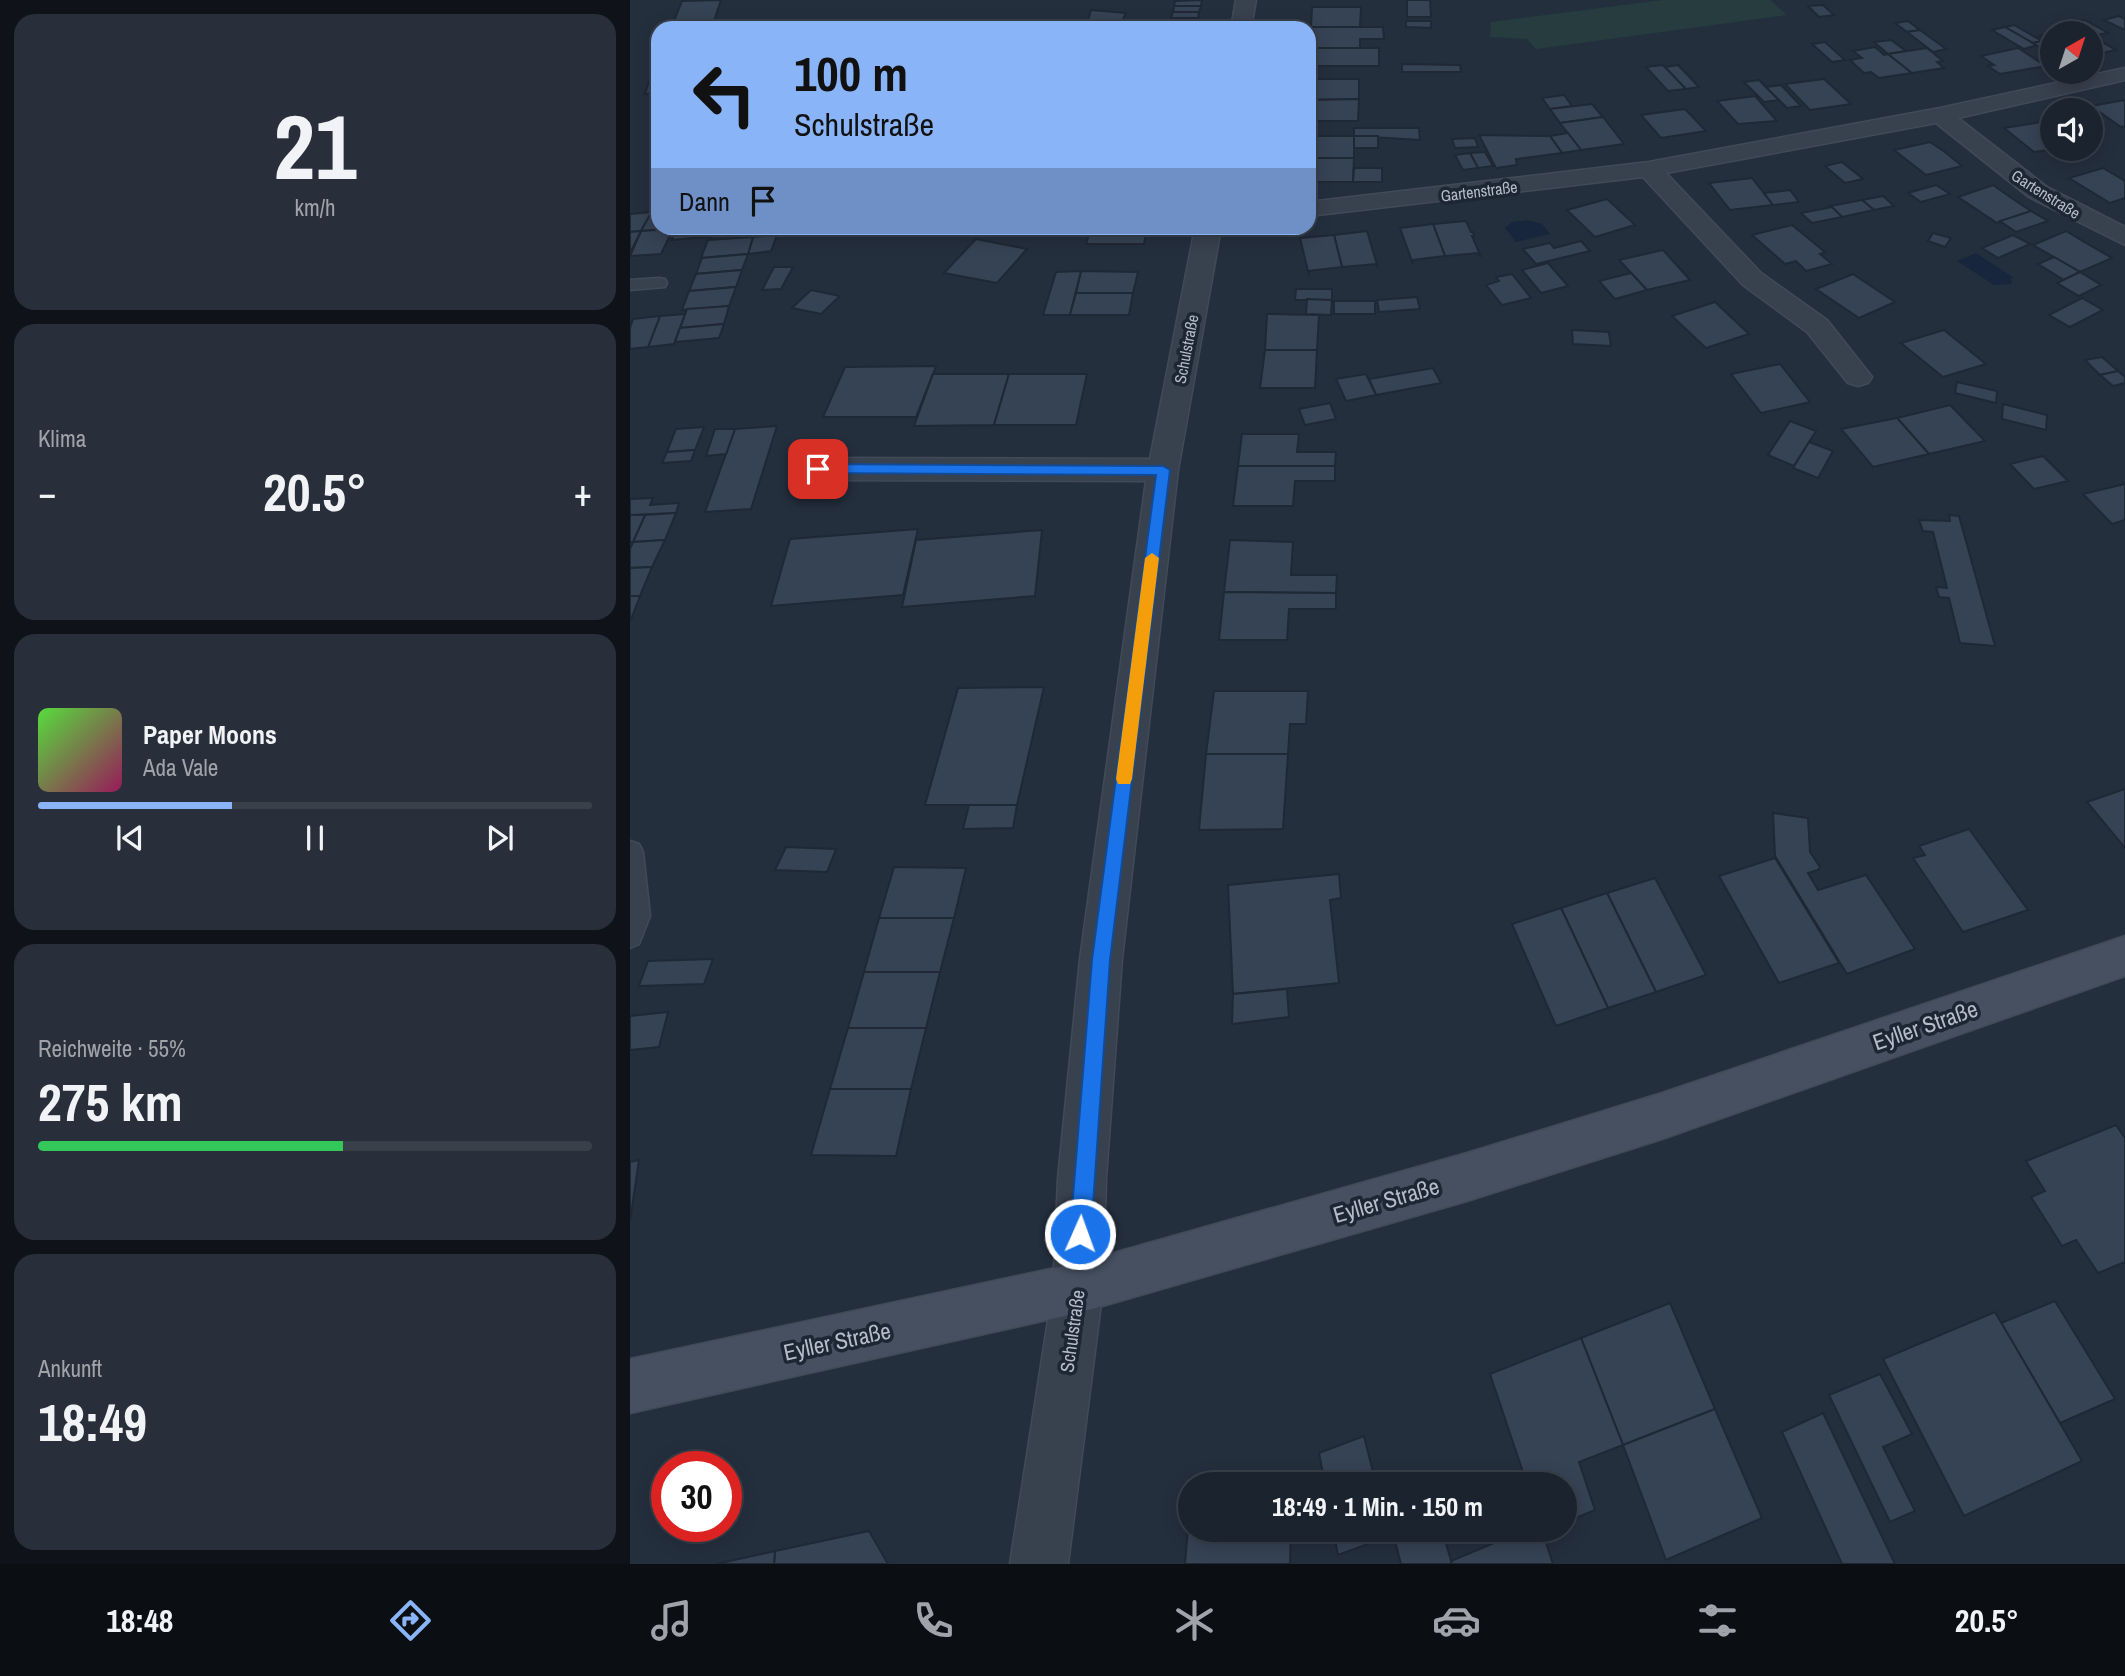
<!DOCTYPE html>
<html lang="de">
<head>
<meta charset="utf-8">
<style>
	:root { --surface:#1b232e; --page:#282f3a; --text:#f1f3f6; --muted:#a0a4aa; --line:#39404a; --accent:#8ab4f8 }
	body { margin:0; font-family:"Archivo Narrow",sans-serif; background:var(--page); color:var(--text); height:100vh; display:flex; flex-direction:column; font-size:26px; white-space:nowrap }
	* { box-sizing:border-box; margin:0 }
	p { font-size:23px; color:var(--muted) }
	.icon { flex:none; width:38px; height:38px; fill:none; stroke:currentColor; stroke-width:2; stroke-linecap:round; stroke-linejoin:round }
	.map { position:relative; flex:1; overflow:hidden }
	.panel { display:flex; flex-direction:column; gap:14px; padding:14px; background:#0f1319; width:630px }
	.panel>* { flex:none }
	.top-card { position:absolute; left:21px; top:21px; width:665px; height:214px; border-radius:21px; box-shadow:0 4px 18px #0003,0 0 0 2px var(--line); background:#8ab4f8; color:#111; overflow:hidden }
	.needle { width:46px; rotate:39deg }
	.controls { position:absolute; left:1410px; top:21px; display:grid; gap:14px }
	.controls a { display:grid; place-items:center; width:63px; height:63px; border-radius:50%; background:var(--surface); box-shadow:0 4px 18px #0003,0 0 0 2px var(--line); font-size:35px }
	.speed { position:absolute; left:21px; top:1451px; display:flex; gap:14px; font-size:35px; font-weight:700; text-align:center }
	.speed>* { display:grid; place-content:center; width:91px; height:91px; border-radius:50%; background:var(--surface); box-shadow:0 4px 18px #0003,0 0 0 2px var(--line); line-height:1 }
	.speed .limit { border:10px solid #d22; background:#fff; color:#111 }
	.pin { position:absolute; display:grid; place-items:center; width:60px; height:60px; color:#fff; margin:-30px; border-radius:14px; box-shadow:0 4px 10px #0006 }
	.me { position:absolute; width:77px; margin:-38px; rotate:2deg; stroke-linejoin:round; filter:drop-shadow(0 0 5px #0008) }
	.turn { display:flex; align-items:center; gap:24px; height:147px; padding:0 28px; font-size:32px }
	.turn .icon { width:91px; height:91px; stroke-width:2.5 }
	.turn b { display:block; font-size:49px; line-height:60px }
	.then { display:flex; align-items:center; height:66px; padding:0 28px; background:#0003; gap:14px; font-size:26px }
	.big { font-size:52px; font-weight:700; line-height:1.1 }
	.panel .tile { flex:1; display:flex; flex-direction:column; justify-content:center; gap:10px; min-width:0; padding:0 24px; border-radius:21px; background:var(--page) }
	.panel .dial { align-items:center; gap:0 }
	.dial b { font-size:91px; line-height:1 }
	.song { display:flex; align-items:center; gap:21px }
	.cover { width:84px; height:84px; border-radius:10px; background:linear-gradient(135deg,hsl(110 70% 55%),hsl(330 70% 35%)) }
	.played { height:7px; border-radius:4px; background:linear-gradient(90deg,var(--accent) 35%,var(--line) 35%) }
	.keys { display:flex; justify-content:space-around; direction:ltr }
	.heat { display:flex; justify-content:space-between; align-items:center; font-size:38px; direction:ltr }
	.charge { height:10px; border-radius:5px; background:linear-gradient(90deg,#34c759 55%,var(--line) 0) }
	.trip { position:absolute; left:548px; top:1472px; width:399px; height:70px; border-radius:35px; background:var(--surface); box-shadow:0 4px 18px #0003,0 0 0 2px var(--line); font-weight:700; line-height:70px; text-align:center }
	.tab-bar { display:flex; height:112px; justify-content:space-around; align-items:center; background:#0b0e12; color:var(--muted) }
	.tab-bar .icon { width:49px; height:49px }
	.tab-bar .current { color:var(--accent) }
	.tab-bar b { font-size:32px; color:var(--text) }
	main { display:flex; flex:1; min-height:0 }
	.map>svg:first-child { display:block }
	.green { fill:#263c3f }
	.water { fill:#17263c }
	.building { fill:#364354; stroke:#1f2835; stroke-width:2 }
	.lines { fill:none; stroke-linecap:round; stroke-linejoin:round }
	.service-casing { stroke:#414a57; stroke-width:3 }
	.minor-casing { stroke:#414a57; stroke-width:3 }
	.secondary-casing { stroke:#414a57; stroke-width:3 }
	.service { fill:#38414e; fill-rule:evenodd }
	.minor { fill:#38414e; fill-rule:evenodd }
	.secondary { fill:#465061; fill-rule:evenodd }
	.route { fill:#1a73e8; stroke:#114b97; stroke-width:2 }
	.slow { fill:#f59e0b }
	.labels { text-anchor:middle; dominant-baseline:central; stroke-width:7; stroke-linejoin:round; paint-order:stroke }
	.far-street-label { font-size:16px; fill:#b4bcc9; stroke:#1d2633 }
	.street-label { font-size:19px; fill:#b4bcc9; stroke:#1d2633 }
	.near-street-label { font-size:23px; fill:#b4bcc9; stroke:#1d2633 }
</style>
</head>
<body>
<main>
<section class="panel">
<div class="tile dial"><b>21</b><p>km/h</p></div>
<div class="tile"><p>Klima</p>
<div class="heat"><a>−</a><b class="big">20.5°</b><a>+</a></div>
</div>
<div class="tile">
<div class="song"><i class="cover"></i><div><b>Paper Moons</b><p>Ada Vale</p></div></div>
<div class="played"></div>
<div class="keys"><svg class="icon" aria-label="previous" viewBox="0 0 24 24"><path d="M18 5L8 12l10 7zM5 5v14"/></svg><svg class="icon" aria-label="pause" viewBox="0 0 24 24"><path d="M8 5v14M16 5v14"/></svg><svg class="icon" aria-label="next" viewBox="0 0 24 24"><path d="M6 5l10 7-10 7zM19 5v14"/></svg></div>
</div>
<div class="tile"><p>Reichweite · 55%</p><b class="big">275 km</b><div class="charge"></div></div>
<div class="tile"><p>Ankunft</p><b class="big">18:49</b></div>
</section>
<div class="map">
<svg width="1495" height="1564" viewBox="0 0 1495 1564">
	<rect width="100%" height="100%" fill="#242f3e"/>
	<path class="green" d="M1033 0H1140L1157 15 906 49 897 39 860 37 861 22Z"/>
	<g class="water">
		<path d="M898 220 912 224 920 234 886 242 875 228 882 222Z"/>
		<path d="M1346 253 1384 278 1381 279 1382 284 1364 285 1327 261Z"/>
	</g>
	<g class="building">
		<path d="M91 0 82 27 41 28 52 1Z"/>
		<path d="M572 0 571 6H544L545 1Z"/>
		<path d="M777 0H800L801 17H777Z"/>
		<path d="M1193 5 1204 15 1189 17 1178 6Z"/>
		<path d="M544 6H571L569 12H543Z"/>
		<path d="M682 7H731L730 27H681Z"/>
		<path d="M461 10 496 13 492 21 458 20Z"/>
		<path d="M543 12H569L568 18H541Z"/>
		<path d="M1489 16 1495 19V30L1474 20Z"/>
		<path d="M468 20 492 21 489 28H465Z"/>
		<path d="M1455 20 1478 33 1465 35 1442 23Z"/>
		<path d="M776 21H801V28L776 27Z"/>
		<path d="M1278 21 1290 30 1277 32 1265 23Z"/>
		<path d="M1384 25 1412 41 1403 43 1375 27Z"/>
		<path d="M681 27H753L754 39H730V48H679Z"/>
		<path d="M1375 27 1403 43 1407 45 1394 49 1362 30Z"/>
		<path d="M1446 27 1456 33H1423V44L1409 36Z"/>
		<path d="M1290 30 1316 49 1303 52 1277 32Z"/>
		<path d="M1461 36 1486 50 1461 55Z"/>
		<path d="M1261 40 1276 51 1258 54 1244 42Z"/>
		<path d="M1416 40 1423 44V55L1403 43Z"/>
		<path d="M1195 42 1215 60 1202 62 1182 44Z"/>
		<path d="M1245 47 1254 55 1258 54 1282 73 1249 78 1241 72 1234 73 1220 60 1232 58 1223 51Z"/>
		<path d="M682 48H749V66H680Z"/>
		<path d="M1297 48 1313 61 1307 62 1314 68 1282 73 1258 54Z"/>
		<path d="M1388 48 1416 66 1370 74 1358 66 1364 65 1351 56Z"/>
		<path d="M28 61V93L15 94 19 81Z"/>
		<path d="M772 64 830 65 831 72H772Z"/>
		<path d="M1033 65 1035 67 1056 89 1038 91 1016 67Z"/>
		<path d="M1048 65 1069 87 1056 89 1035 67Z"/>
		<path d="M679 79H729V99L679 100Z"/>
		<path d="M1194 79 1221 104 1180 110 1155 84Z"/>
		<path d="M1129 80 1149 100 1134 102 1114 82Z"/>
		<path d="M1151 85 1171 106 1157 108 1136 87Z"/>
		<path d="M934 95 942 106 920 109 912 98Z"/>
		<path d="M1125 96 1147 121 1108 124 1087 101Z"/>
		<path d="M729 99 728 121H679V100Z"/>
		<path d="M1495 100V126L1491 127 1461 106Z"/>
		<path d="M962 104 973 117 930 123 920 109Z"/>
		<path d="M1055 109 1076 131 1031 138 1011 115Z"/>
		<path d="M973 117 994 144 951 150 930 123Z"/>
		<path d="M1412 122 1423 131V149H1426L1404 152 1374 128Z"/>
		<path d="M724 128H789L790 140 724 136Z"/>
		<path d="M938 133 951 150 932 153 920 136Z"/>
		<path d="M849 135 920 136 932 153 886 159 887 165 866 168Z"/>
		<rect x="679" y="136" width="45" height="22"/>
		<rect x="724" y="136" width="24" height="12"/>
		<path d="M845 138 848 147 825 148 822 139Z"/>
		<path d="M1300 142 1315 152 1332 166 1296 175 1264 150Z"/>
		<path d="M855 152 863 166 848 168 840 153Z"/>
		<path d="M840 153 848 168 833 170 825 155Z"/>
		<path d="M679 158H724L723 182H679Z"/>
		<path d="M1212 162 1233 179 1215 183 1195 166Z"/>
		<path d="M724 168H752V182H723Z"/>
		<path d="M1473 168 1495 181V198L1480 203 1439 178Z"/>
		<path d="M1122 178 1143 205 1100 210 1079 183Z"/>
		<path d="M1306 185 1320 194 1291 202 1278 193Z"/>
		<path d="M1363 185 1380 197 1401 211 1367 223 1328 197Z"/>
		<path d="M1160 190 1169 202 1143 205 1134 193Z"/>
		<path d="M1253 196 1264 206 1244 210 1232 200Z"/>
		<path d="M977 199 1005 225 965 237 937 210Z"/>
		<path d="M1232 200 1244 210 1212 217 1200 206Z"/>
		<path d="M1202 207 1212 217 1182 223 1171 213Z"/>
		<path d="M1401 211 1418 221 1386 232 1370 221Z"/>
		<path d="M22 212 11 231 0 232V214Z"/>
		<path d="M28 212V228L43 229 11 231 21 213Z"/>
		<path d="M836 221 841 232H843L844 236H842L851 257 848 253 815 256 803 224Z"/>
		<path d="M803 224 815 256 783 260V264L770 228Z"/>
		<path d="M1162 225 1195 252 1190 254 1202 264 1176 271 1166 261 1155 264 1122 235Z"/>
		<path d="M44 228H66L62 238 42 240 45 232H41Z"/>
		<path d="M66 228H86L82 237 62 238Z"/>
		<path d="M461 228H517L514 244H456Z"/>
		<path d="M43 229 31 254 0 256 11 231Z"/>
		<path d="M11 231 0 253V232Z"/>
		<path d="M737 231 748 268 746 264 712 267 704 235Z"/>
		<path d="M1436 231 1456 243 1482 258 1450 272 1403 245Z"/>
		<path d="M1303 233 1321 238 1315 247 1298 241Z"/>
		<path d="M147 235 141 251 118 254 123 237Z"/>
		<path d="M704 235 712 267 679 271V275L670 238Z"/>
		<path d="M1383 235 1400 244 1368 258 1352 248Z"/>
		<path d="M123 237 118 254 71 258 78 240Z"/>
		<path d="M346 239 397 249 367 283 314 273Z"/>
		<path d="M951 241 960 251 906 264 893 249 920 243 924 248Z"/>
		<path d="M1033 250 1060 280 1017 290 989 260Z"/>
		<path d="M118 254 112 270 66 274 72 258Z"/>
		<path d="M1424 257 1450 272 1434 280 1408 264Z"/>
		<path d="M918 263 938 286 911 293 892 270Z"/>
		<path d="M144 267H163L151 289 132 290Z"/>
		<path d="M112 270 106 287 59 291 66 274Z"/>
		<path d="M451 271 508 272 503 293H446Z"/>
		<path d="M451 271 440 315H413L426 272Z"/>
		<path d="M1450 272 1471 285 1449 296 1427 283Z"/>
		<path d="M1001 273 1017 290 985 299 969 281Z"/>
		<path d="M882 274 901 298 872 305 856 285 869 281 866 277Z"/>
		<path d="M1223 274 1265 302 1229 318 1186 289Z"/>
		<path d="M106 287 99 306 52 310 59 291Z"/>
		<path d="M666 289H702V300H665Z"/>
		<path d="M181 290 210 296 191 314 162 308Z"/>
		<path d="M446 293H503L499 315H440Z"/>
		<path d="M787 297 790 309 749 312 747 300Z"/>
		<path d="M1452 298 1473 310 1440 327 1419 315Z"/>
		<path d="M677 299 702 300 701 315 676 314Z"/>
		<rect x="704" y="301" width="41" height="13"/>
		<path d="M1085 302 1119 334 1076 348 1042 316Z"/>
		<path d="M99 306 94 324 50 328 57 309Z"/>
		<path d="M55 314 44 344 18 347 30 316Z"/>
		<path d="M637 314 689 315 687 350H635Z"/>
		<path d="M30 316 18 347 0 349V328L3 319Z"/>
		<path d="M94 324 89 338 45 342 50 328Z"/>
		<path d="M942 330 979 332 981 346 943 344Z"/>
		<path d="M1314 330 1356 364 1313 377 1271 343Z"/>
		<path d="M635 350H687L685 388H630Z"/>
		<path d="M1472 357 1488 371 1470 375 1455 360Z"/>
		<path d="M1150 364 1180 402 1131 413 1101 374Z"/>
		<path d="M306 366 286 417H193L215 367Z"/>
		<path d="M803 368 811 383 746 395 739 379Z"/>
		<path d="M1488 371 1495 377V383L1483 386 1470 375Z"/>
		<path d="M303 374H379L364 425 284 426Z"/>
		<path d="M379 374H457L446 425H364Z"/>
		<path d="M736 374 746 395 716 401 706 379Z"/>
		<path d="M1327 382 1367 391 1366 403 1325 393Z"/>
		<path d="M700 403 706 419 675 425 669 409Z"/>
		<path d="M1373 404 1417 415 1416 430 1372 419Z"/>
		<path d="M1320 405 1355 441 1299 454 1267 418Z"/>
		<path d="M1267 418 1299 454 1243 467 1211 429Z"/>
		<path d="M1160 421 1186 431 1164 466 1138 455Z"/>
		<path d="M147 426 121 509 75 512 105 429Z"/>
		<path d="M74 427 65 450 37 452 46 429Z"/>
		<path d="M85 429H105L96 454 76 456Z"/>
		<path d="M612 434H669L667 452H706L705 466H608Z"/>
		<path d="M1179 442 1203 451 1188 478 1163 468Z"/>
		<path d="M65 450 61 461 32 463 37 452Z"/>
		<path d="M1413 456 1438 481 1404 489 1380 464Z"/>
		<path d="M608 466H705V481H665L663 506H603Z"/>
		<path d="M1495 484V520L1482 524 1453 494Z"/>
		<path d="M23 498 20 505 49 503 46 513 0 515V499Z"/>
		<path d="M46 513 35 540 3 542 15 515Z"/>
		<path d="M0 515H15L3 542H0Z"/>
		<path d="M1319 515 1329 516 1365 646 1330 643 1319 598 1309 597 1306 587 1317 588 1303 532 1293 531 1289 520 1320 521Z"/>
		<path d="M288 529 273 595 141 606 160 539Z"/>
		<path d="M412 530 405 596 272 607 286 540Z"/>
		<path d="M35 540 22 567 0 568V549L3 542Z"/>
		<path d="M600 540 663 542 661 575H707L706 593 594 592Z"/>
		<path d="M22 567 10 596H0V568Z"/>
		<path d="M594 592 706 593V609H659L657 640H589Z"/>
		<path d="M0 596H10L0 622Z"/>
		<path d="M414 687 387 805H295L328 688Z"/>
		<path d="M584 691H678L676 724H660L658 754H576Z"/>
		<path d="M576 754H658L653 829 569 830Z"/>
		<path d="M1495 789V848L1457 802Z"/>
		<path d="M339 805H387L383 828 333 829Z"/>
		<path d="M1143 813 1178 818 1180 852 1190 867 1188 870 1178 873 1188 890 1236 875 1285 949 1217 974 1145 856Z"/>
		<path d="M1339 829 1398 910 1333 932 1283 858 1295 855 1289 846Z"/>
		<path d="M156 847 206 849 197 872 145 870Z"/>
		<path d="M1145 858 1209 963 1149 983 1089 876Z"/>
		<path d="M264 867 336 868 324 918H249Z"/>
		<path d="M709 874 711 898 700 900 709 983 603 994 598 885Z"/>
		<path d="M1025 878 1076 975 1026 992 977 893Z"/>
		<path d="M977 893 1026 992 978 1008 931 908Z"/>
		<path d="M931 908 978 1008 926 1026 882 924Z"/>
		<path d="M249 918H324L310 972H234Z"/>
		<path d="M83 959 74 984 9 986 18 961Z"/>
		<path d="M234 972H310L296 1028H218Z"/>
		<path d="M657 989 659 1017 602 1024 603 994Z"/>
		<path d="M38 1012 29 1047 0 1050V1016Z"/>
		<path d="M218 1028H296L281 1089H200Z"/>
		<path d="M200 1089H281L266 1156 181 1155Z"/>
		<path d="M1486 1125 1495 1138V1262L1468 1273 1446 1240 1432 1246 1401 1197 1415 1191 1396 1161Z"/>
		<path d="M9 1160 0 1221V1162Z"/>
		<path d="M1425 1301 1485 1399 1430 1423 1371 1323Z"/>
		<path d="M1040 1303 1085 1409 993 1445 951 1338Z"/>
		<path d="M1365 1312 1452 1461 1334 1516 1253 1359Z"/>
		<path d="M951 1338 993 1445 949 1462 965 1510 934 1523V1484H897L860 1374Z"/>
		<path d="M1250 1374 1282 1434 1253 1447 1285 1511 1260 1522 1199 1395Z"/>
		<path d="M1085 1409 1132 1518 1036 1560 993 1445Z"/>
		<path d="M1193 1413 1265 1564H1212L1152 1432Z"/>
		<path d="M734 1436 746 1484H695L689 1453Z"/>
		<path d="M559 1515 560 1530H661L660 1564H555Z"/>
		<path d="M703 1530H758L760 1536 708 1555Z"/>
		<path d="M762 1530H812L822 1564H771Z"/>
		<path d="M895 1530H912L923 1564H822L821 1561Z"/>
		<path d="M239 1531 258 1564H144L145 1551Z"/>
		<path d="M145 1551 144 1564H86Z"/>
	</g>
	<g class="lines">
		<defs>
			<g id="service">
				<path d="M29 278 35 279 37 283 35 287 0 290V280Z"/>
				<path d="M0 841 9 844 13 852 20 916 9 944 0 948Z"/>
			</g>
			<g id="minor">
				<path d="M606 0H626L621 28H601Z"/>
				<path d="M1495 68V80L1328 118 1417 187 1495 227V245L1399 197 1306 123 1036 173 1131 273 1197 320 1242 377 1238 383 1228 386 1218 383 1177 332 1113 285 1013 177 679 216V202L1019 162 1310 108Z"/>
				<path d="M565 228H591L548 470 492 959 476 1179 473 1288 438 1564H380L423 1288 428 1179 450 959 516 481 188 480 177 477 173 469 177 461 188 458 520 459Z"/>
			</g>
			<path id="secondary" d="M1495 936V976L1032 1139 837 1201 448 1313 0 1413V1359L448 1263 837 1153 1032 1093Z"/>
		</defs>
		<use href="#service" class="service-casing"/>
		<use href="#minor" class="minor-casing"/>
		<use href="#secondary" class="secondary-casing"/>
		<use href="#service" class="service"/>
		<use href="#minor" class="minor"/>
		<use href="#secondary" class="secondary"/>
	</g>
	<path class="route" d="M188 464 533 466 540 470 480 960 461 1234 458 1241 450 1244 443 1241 440 1234 462 960 526 475 188 473 182 469Z"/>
	<path class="slow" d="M522 553 529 558 502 779 500 784H488L486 779 515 558Z"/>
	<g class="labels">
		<g class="far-street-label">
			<text transform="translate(849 191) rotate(-7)">Gartenstraße</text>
			<text transform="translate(1416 194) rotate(32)">Gartenstraße</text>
			<text transform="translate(556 349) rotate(-79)">Schulstraße</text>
		</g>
		<g class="street-label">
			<text transform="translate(442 1331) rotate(-82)">Schulstraße</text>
		</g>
		<g class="near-street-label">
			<text transform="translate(1295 1025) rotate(-19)">Eyller Straße</text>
			<text transform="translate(756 1200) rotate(-16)">Eyller Straße</text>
			<text transform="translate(207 1341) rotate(-12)">Eyller Straße</text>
		</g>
	</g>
</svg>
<div class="controls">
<a><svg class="needle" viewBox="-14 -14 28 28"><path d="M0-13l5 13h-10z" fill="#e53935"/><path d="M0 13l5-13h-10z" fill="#a0a4aa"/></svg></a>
<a><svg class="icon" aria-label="sound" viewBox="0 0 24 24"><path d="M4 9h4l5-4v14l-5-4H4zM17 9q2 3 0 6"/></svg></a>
</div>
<div class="speed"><div class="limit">30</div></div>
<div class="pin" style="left:188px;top:469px;background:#d93025"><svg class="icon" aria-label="arrive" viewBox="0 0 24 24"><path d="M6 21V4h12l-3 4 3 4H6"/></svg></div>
<svg class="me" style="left:450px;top:1234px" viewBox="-20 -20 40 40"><circle r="17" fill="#1a73e8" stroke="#fff" stroke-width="3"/><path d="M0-11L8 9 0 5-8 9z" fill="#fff"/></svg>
<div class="trip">18:49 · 1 Min. · 150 m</div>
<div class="top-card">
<div class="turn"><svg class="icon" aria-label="left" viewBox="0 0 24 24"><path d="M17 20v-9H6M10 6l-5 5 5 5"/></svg><div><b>100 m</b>Schulstraße</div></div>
<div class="then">Dann<svg class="icon" aria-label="arrive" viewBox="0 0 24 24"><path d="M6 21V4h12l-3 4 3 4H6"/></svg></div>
</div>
</div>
</main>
<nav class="tab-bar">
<b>18:48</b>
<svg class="icon current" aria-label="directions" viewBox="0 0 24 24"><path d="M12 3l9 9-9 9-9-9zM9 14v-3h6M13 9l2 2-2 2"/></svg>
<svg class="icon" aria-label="music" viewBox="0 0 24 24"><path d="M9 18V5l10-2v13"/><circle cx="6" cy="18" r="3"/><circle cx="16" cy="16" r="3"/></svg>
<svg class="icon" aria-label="phone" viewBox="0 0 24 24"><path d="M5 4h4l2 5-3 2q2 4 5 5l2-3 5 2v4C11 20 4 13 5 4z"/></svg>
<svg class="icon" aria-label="climate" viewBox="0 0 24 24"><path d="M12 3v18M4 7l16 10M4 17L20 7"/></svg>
<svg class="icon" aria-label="car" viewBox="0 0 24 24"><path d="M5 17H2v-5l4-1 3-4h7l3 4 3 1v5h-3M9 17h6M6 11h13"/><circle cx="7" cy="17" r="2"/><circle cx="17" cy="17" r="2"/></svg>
<svg class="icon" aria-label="filters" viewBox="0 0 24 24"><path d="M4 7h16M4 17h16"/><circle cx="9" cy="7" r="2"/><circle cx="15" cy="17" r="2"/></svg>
<b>20.5°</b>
</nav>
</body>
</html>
